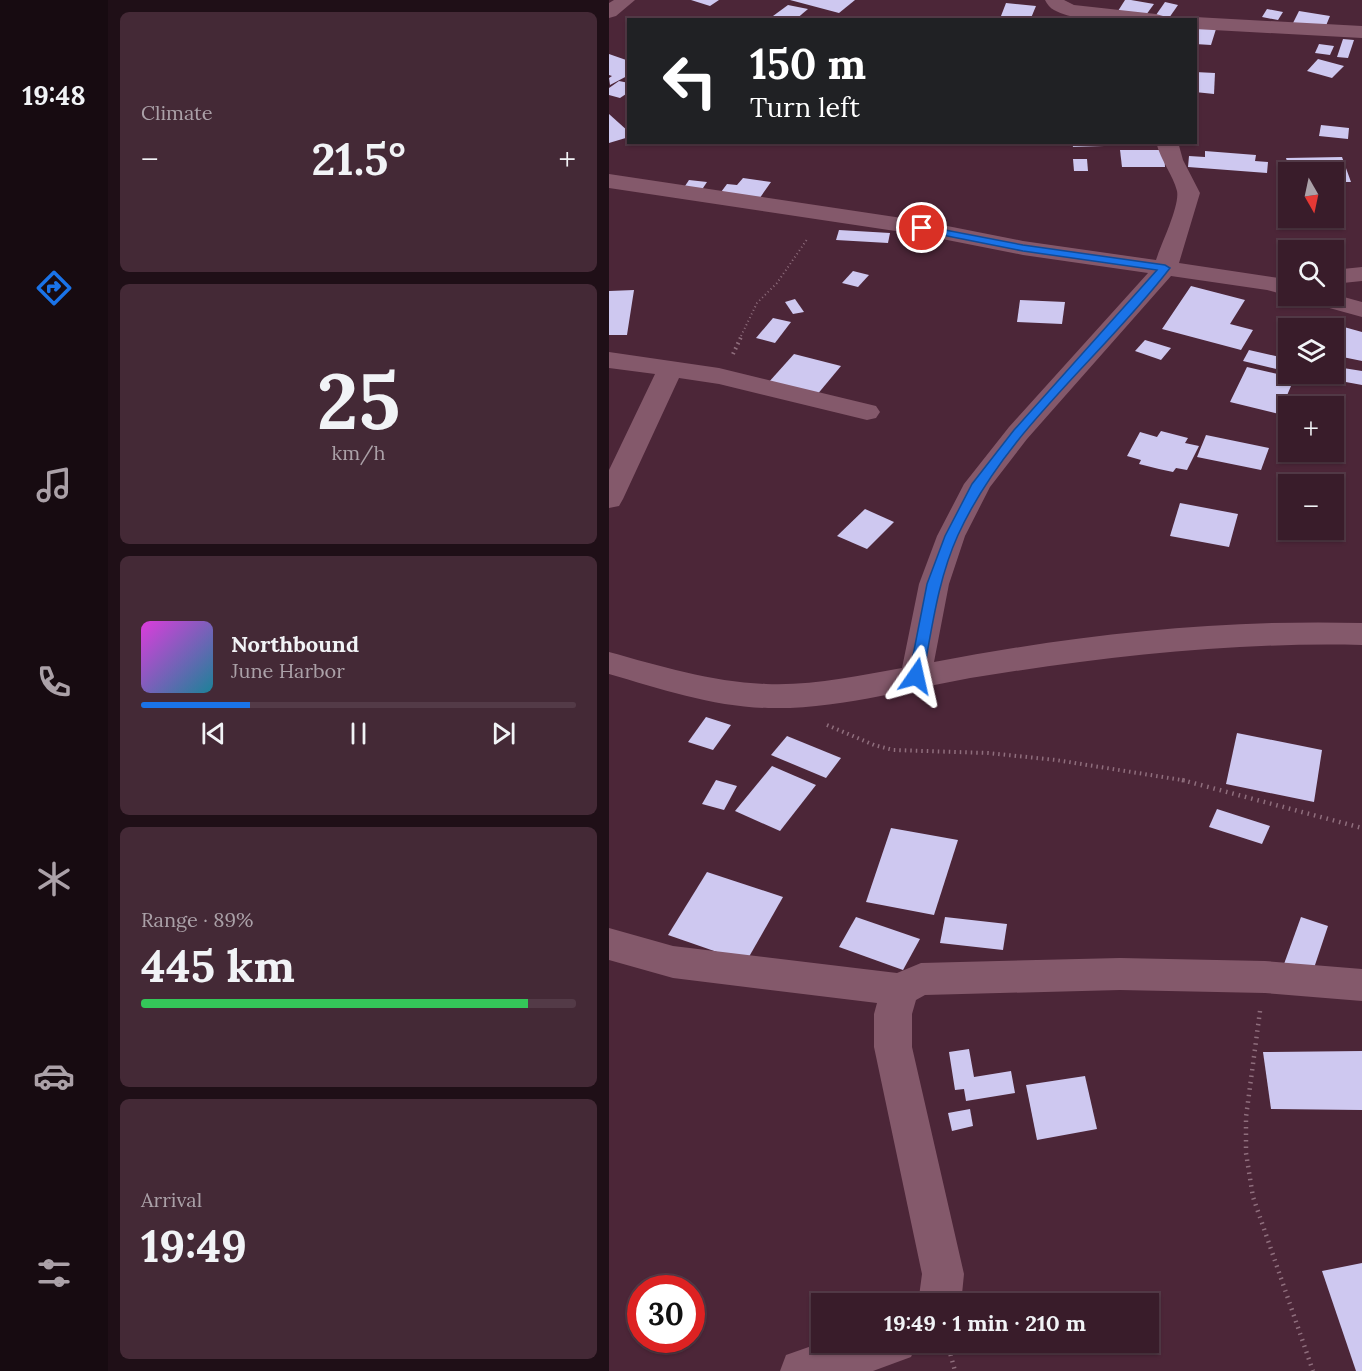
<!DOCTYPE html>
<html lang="en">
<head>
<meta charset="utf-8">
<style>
	:root { --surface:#391c2a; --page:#442936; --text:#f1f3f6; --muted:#aba1a8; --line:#533a47; --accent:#1a73e8 }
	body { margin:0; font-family:Lora,serif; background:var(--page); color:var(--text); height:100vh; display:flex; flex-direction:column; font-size:22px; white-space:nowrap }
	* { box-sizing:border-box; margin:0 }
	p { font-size:20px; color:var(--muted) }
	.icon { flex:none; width:33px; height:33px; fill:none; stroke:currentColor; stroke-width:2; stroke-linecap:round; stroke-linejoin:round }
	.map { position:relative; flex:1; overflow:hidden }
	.drawer { display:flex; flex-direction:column; gap:12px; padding:12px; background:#1f0f17; width:501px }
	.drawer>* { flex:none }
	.guide { position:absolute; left:18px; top:18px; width:570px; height:126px; border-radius:0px; box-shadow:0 2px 4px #0004,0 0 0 2px var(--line); background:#202124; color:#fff; overflow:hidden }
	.needle { width:39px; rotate:171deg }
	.buttons { position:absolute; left:669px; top:162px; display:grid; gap:12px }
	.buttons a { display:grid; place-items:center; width:66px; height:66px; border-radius:0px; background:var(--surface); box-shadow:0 2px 4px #0004,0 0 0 2px var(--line); font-size:30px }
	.speed { position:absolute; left:18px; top:1275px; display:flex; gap:12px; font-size:30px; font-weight:700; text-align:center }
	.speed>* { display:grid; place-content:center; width:78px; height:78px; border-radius:50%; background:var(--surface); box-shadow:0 2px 4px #0004,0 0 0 2px var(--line); line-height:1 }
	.speed .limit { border:9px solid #d22; background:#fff; color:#111 }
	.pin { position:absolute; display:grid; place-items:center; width:51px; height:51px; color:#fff; margin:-26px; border:3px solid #fff; border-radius:50%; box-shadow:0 2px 6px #0007 }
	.me { position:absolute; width:66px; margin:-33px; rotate:11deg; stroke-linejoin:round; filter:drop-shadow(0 0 4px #0008) }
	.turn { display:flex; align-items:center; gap:21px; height:126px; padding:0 24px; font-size:27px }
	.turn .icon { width:78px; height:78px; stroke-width:2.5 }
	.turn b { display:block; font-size:42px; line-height:51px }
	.big { font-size:45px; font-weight:800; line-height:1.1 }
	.drawer .widget { flex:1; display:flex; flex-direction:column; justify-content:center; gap:9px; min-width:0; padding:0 21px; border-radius:9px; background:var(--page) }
	.drawer .dial { align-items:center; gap:0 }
	.dial b { font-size:78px; line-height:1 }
	.song { display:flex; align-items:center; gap:18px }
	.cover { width:72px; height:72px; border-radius:9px; background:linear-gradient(135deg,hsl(300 70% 55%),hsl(190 70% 35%)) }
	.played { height:6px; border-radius:3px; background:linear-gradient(90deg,var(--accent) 25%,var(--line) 25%) }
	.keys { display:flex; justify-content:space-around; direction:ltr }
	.heat { display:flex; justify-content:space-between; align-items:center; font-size:33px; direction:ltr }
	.charge { height:9px; border-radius:4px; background:linear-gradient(90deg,#34c759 89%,var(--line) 0) }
	.trip { position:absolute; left:202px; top:1293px; width:348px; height:60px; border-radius:0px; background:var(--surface); box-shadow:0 2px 4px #0004,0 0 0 2px var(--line); font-weight:800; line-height:60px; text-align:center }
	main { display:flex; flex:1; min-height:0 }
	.dock { display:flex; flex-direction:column; width:108px; justify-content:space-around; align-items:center; background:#170b11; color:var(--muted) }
	.dock .icon { width:42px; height:42px }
	.dock .current { color:var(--accent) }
	.dock b { font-size:27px; color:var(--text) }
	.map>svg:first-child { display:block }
	.building { fill:#cec8f0 }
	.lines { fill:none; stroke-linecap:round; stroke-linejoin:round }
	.path-far2 { stroke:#8f6e7d; stroke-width:2; stroke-dasharray:1 3; stroke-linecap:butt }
	.path-far1 { stroke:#8f6e7d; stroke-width:4; stroke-dasharray:1.5 4; stroke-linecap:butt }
	.path { stroke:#8f6e7d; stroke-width:4.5; stroke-dasharray:1.5 5; stroke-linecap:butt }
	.street { fill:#84596b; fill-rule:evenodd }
	.route { fill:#1a73e8; stroke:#114b97; stroke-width:1.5 }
</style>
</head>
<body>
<main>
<nav class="dock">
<b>19:48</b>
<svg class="icon current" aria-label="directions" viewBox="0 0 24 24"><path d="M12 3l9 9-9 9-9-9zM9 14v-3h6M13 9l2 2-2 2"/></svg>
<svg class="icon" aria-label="music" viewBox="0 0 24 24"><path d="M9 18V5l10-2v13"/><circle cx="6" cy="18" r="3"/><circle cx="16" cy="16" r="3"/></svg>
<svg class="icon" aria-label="phone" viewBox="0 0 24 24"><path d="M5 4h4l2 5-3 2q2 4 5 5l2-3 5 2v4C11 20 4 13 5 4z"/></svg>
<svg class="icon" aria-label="climate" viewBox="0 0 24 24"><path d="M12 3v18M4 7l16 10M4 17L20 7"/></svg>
<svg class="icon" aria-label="car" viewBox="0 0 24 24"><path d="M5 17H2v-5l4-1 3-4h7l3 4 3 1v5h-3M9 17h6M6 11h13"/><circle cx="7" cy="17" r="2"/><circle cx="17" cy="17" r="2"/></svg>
<svg class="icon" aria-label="filters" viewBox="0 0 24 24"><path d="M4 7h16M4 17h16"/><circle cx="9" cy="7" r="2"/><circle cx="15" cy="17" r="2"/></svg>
</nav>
<section class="drawer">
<div class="widget"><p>Climate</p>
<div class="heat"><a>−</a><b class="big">21.5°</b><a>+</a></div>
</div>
<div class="widget dial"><b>25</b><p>km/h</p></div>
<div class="widget">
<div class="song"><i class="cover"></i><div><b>Northbound</b><p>June Harbor</p></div></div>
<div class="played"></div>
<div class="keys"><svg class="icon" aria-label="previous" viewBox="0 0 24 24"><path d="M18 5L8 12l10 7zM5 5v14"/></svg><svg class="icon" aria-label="pause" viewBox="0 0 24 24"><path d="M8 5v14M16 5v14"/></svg><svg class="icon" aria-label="next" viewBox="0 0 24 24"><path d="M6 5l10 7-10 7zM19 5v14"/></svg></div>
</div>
<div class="widget"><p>Range · 89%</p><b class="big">445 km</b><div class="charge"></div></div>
<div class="widget"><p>Arrival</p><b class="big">19:49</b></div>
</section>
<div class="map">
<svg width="753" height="1371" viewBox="0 0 753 1371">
	<rect width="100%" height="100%" fill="#4c2638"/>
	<g class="building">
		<path d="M82 0H110L101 6Z"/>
		<path d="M181 0H246L230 13Z"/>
		<path d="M516 0H522L545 4 537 15 509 11Z"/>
		<path d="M556 2 569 5 560 18 547 15Z"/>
		<path d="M397 3 427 6 422 18 392 16Z"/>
		<path d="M179 5 199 9 186 20 164 16Z"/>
		<path d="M658 9 674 12 669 20 653 17Z"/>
		<path d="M690 11 721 16 716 28 684 23Z"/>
		<path d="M586 27 607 29 602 45 586 44Z"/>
		<path d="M734 39 745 40 739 58 728 57Z"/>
		<path d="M710 44 725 46 721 55 706 53Z"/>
		<path d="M0 54 20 61V75L1 85 0 78 3 76 0 75Z"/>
		<path d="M709 59 735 66 723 78 698 71Z"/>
		<path d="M586 72 606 73 605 94 586 92Z"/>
		<path d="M10 81 20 83V92L11 98 0 95V88Z"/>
		<path d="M0 114 20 132V137L0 143Z"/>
		<path d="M712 125 740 128 739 139 710 136Z"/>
		<path d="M463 142H494L495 146 464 147Z"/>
		<path d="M511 150H555L556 167H513Z"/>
		<path d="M596 151 647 155 646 161 659 162 658 173 579 167 580 156 596 157Z"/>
		<path d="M733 157 742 182H724V172H681L677 158Z"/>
		<path d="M464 159H478L479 171H465Z"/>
		<path d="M134 178 162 182 148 202 109 196 118 184 128 185Z"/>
		<path d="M80 180 98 182 92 191 74 189Z"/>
		<path d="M230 230 281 233 279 243 227 240Z"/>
		<path d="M244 271 260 275 249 287 233 283Z"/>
		<path d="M582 286 636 300 621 324 644 330 632 350 553 329Z"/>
		<path d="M25 290 18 335H0V291Z"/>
		<path d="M186 299 195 312 184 314 176 302Z"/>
		<path d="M411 300 456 302 453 324 408 322Z"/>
		<path d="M164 318 182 322 166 343 147 338Z"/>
		<path d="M735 327 753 332V361L724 355V349Z"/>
		<path d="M536 340 562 348 552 360 526 351Z"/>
		<path d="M640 350 680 359V372L634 361Z"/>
		<path d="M185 354 232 366 207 396 159 383Z"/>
		<path d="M638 367 677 376 673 384 682 386 670 414 621 402Z"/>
		<path d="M728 367 753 371V385L726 380Z"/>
		<path d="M691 374H719L716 380Z"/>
		<path d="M552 431 579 438 576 443 590 446 578 470 567 468 564 472 550 469 530 464 532 460 518 456 531 432 548 437Z"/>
		<path d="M597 435 660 448 652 470 588 457Z"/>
		<path d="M571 503 629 514 620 547 561 536Z"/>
		<path d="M256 509 285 522 258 549 228 536Z"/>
		<path d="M97 717 122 725 104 750 79 742Z"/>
		<path d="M628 733 713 750 705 802 617 784Z"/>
		<path d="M178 736 232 758 217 778 162 755Z"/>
		<path d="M163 766 207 785 171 831 126 811Z"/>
		<path d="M107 780 128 786 115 810 93 804Z"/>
		<path d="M608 809 661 826 653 844 600 827Z"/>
		<path d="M282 828 349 840 325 915 257 902Z"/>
		<path d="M98 872 174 897 137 962 59 935Z"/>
		<path d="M247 917 311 939 294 970 230 947Z"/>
		<path d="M336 917 398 924 394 950 331 943Z"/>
		<path d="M692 917 719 926 703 974 675 964Z"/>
		<path d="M360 1049 365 1077 402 1071 406 1093 357 1101 355 1089 346 1090 340 1052Z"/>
		<path d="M753 1051V1110L662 1109 654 1052Z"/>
		<path d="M476 1076 488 1129 428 1140 417 1085Z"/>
		<path d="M361 1109 364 1126 343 1131 339 1113Z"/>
		<path d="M753 1263V1371H747L713 1271Z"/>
	</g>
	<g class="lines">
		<path class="path-far2" d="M132 336 148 303 168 283 199 238"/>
		<g class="path-far1">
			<path d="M124 354 133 335"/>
			<path d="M218 725 265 745 284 750 379 753 447 760 579 781"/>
		</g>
		<g class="path">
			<path d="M573 780 753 828"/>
			<path d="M651 1011 637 1117V1153L644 1197 704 1371"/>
			<path d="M338 1342 346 1371"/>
		</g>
		<g class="street">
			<path d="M5 0H26L7 16 0 18V3Z"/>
			<path d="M436 0H455L465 5 547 14 554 16 556 20C528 20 469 24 445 10 441 8 438 4 436 0Z"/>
			<path d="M586 17 753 26V38L586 29V20H579Z"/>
			<path d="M547 142H569L574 160 591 193 570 263 670 278 680 281V296H683H680L658 290 562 276 418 439 381 487 356 536 340 584 325 662C466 635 609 619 753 623V645C625 642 500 656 374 676 303 687 232 710 159 708 105 707 52 689 0 674V652C51 666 103 682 157 684 202 686 249 676 293 668L310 584 328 536 355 484 400 427 539 273 414 255 313 235 0 188V174L313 221 414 241 547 260C552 244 571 206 568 191 564 175 552 161 547 142Z"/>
			<path d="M753 267V281L724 284V270Z"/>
			<path d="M724 294 753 302V317L695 301 692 296Z"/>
			<path d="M0 352 110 368 267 406 271 412 267 418 258 420 110 384 70 378 14 499 10 506 0 508V470L46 374 0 368Z"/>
			<path d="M0 928 64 946 288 973 312 963 511 958 656 961 753 969V1001L656 993 511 990 316 995 307 1000 303 1014V1047L355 1274 352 1304H309L313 1274 265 1047V1014L268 1003 64 978 0 960Z"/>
			<path d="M214 1342H309L302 1357 264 1371H171L177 1355Z"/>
		</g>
	</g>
	<path class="route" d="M310 225 414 245 556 265 561 268C492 358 397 430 349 535 329 579 323 628 314 676L307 681 300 676 318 584 336 536 363 484 405 430 548 270 414 251 313 231 310 230Z"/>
</svg>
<div class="buttons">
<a><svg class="needle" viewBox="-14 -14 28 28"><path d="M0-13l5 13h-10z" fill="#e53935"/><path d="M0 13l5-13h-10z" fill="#aba1a8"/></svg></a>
<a><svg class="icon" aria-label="search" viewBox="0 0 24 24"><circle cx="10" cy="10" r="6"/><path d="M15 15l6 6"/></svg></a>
<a><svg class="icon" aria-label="layers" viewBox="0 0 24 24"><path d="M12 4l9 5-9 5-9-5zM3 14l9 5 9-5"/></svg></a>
<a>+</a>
<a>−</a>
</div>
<div class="speed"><div class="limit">30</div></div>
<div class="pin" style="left:313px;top:228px;background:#d93025"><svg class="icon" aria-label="arrive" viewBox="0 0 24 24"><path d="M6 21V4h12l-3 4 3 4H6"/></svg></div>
<svg class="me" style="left:307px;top:676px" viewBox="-20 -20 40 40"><path d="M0-17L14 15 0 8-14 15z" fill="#1a73e8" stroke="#fff" stroke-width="4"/></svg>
<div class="trip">19:49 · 1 min · 210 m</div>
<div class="guide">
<div class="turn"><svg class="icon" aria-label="left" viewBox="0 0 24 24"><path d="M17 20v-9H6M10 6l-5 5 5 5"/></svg><div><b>150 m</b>Turn left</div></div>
</div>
</div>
</main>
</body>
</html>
